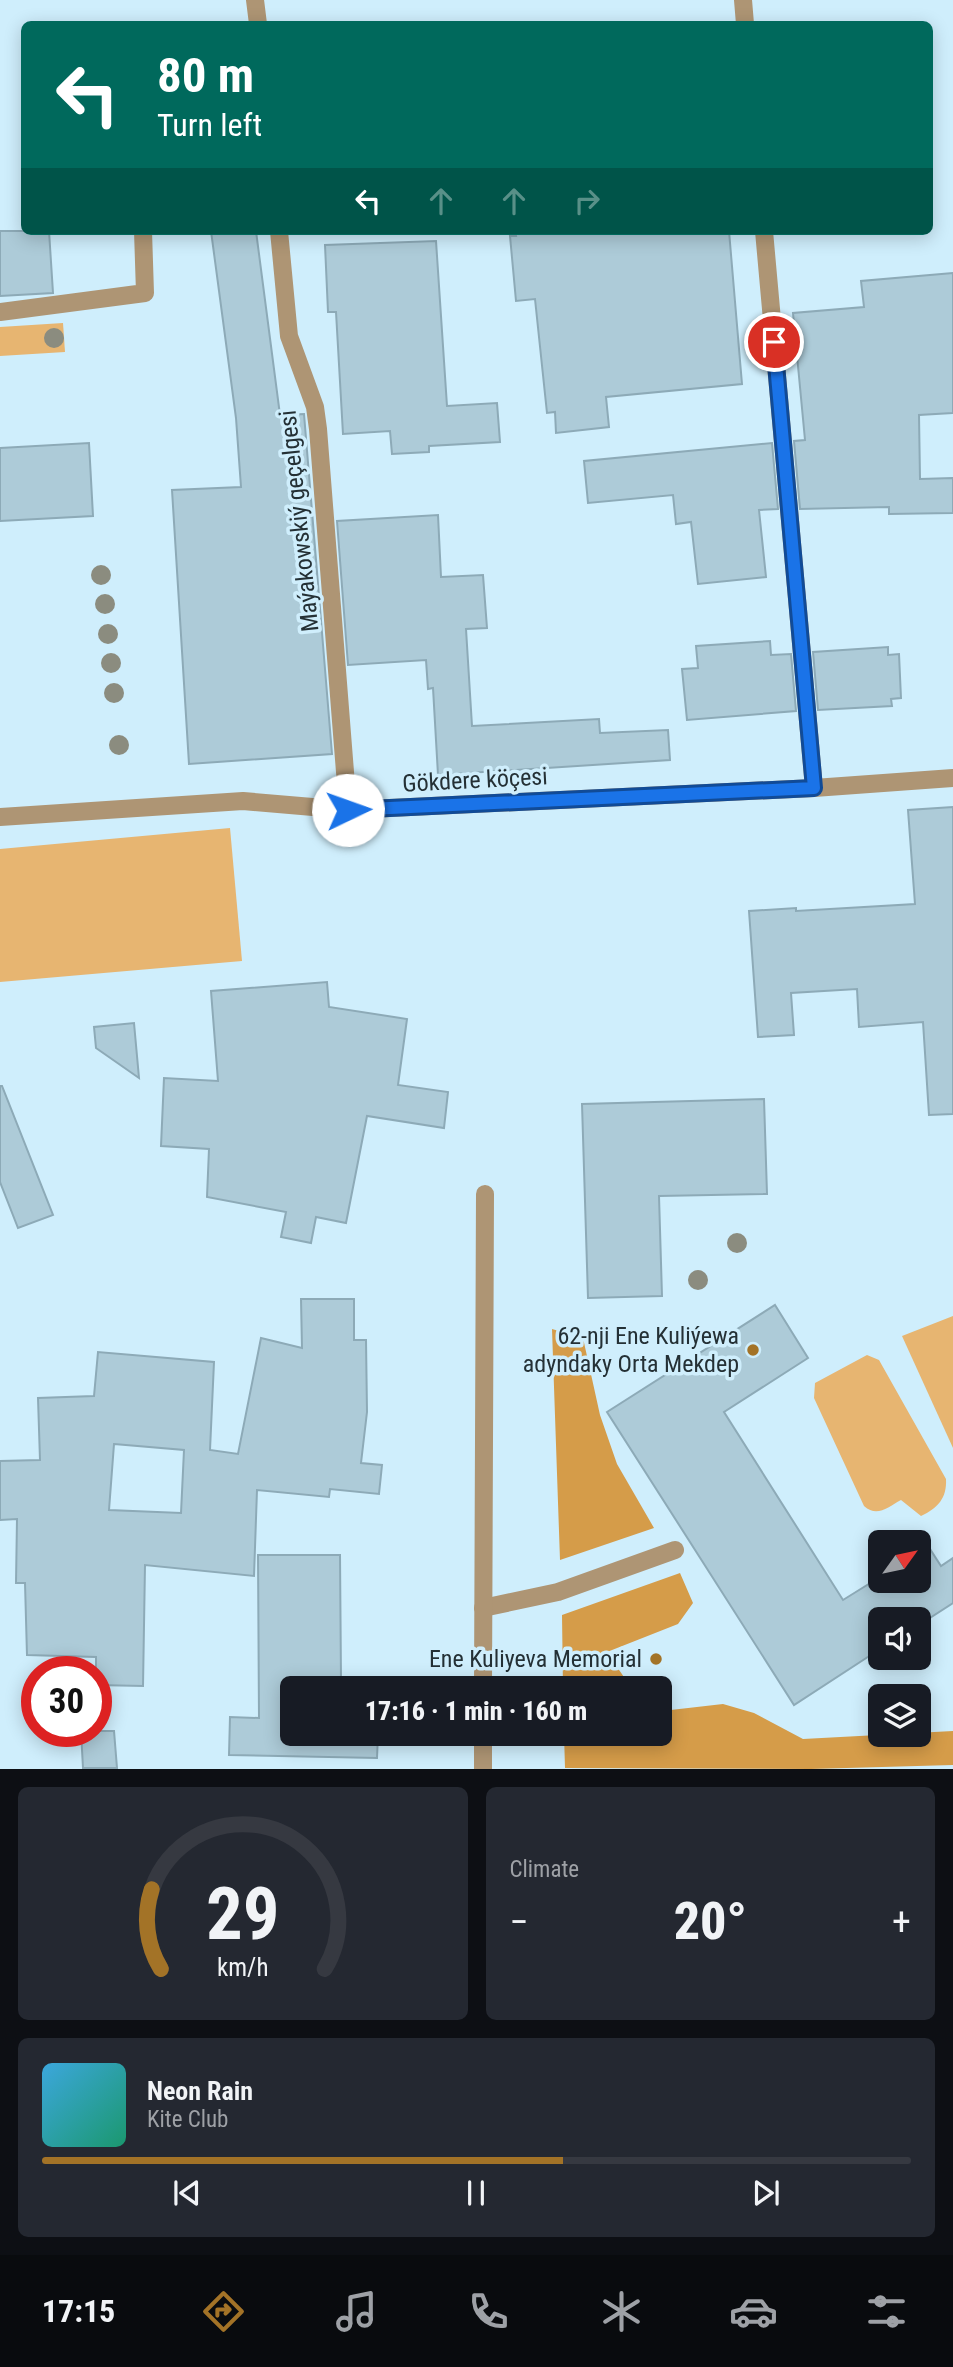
<!DOCTYPE html>
<html lang="en">
<head>
<meta charset="utf-8">
<style>
	:root { --surface:#171b24; --page:#242831; --text:#f1f3f6; --muted:#9ea1a6; --line:#363941; --accent:#a37327 }
	body { margin:0; font-family:"Roboto Condensed",sans-serif; background:var(--page); color:var(--text); height:100vh; display:flex; flex-direction:column; font-size:26px; white-space:nowrap }
	* { box-sizing:border-box; margin:0 }
	p { font-size:23px; color:var(--muted) }
	.icon { flex:none; width:38px; height:38px; fill:none; stroke:currentColor; stroke-width:2; stroke-linecap:round; stroke-linejoin:round }
	.map { position:relative; height:1769px; overflow:hidden }
	.drawer { display:flex; flex-direction:column; gap:18px; padding:18px; background:#0d0f14; flex:1 }
	.drawer>* { flex:none }
	.guide { position:absolute; left:21px; top:21px; width:912px; height:214px; border-radius:10px; box-shadow:0 4px 18px #0003; background:#00695c; color:#fff; overflow:hidden }
	.needle { width:46px; rotate:57deg }
	.tools { position:absolute; left:868px; top:1530px; display:grid; gap:14px }
	.tools a { display:grid; place-items:center; width:63px; height:63px; border-radius:10px; background:var(--surface); box-shadow:0 4px 18px #0003; font-size:35px }
	.speed { position:absolute; left:21px; top:1656px; display:flex; gap:14px; font-size:35px; font-weight:700; text-align:center }
	.speed>* { display:grid; place-content:center; width:91px; height:91px; border-radius:50%; background:var(--surface); box-shadow:0 4px 18px #0003; line-height:1 }
	.speed .limit { border:10px solid #d22; background:#fff; color:#111 }
	.pin { position:absolute; display:grid; place-items:center; width:60px; height:60px; color:#fff; margin:-30px; border:4px solid #fff; border-radius:50%; box-shadow:0 2px 7px #0007 }
	.me { position:absolute; width:77px; margin:-38px; rotate:87deg; stroke-linejoin:round; filter:drop-shadow(0 0 5px #0008) }
	.turn { display:flex; align-items:center; gap:24px; height:147px; padding:0 21px; font-size:32px }
	.turn .icon { width:91px; height:91px; stroke-width:2.5 }
	.turn b { display:block; font-size:49px; line-height:60px }
	.lanes { display:flex; align-items:center; height:66px; padding:0 21px; background:#0003; justify-content:center; gap:35px; direction:ltr }
	.lanes .off { opacity:.35 }
	.big { font-size:52px; font-weight:800; line-height:1.1 }
	.drawer .widget { flex:1; display:flex; flex-direction:column; justify-content:center; gap:10px; min-width:0; padding:0 24px; border-radius:10px; background:var(--page) }
	.drawer .dial { align-items:center; gap:0 }
	.dial svg { height:182px; overflow:visible; fill:none; stroke:var(--line); stroke-width:7; stroke-linecap:round; text-anchor:middle }
	.dial text { fill:var(--text); stroke:none }
	.song { display:flex; align-items:center; gap:21px }
	.cover { width:84px; height:84px; border-radius:10px; background:linear-gradient(135deg,hsl(200 70% 55%),hsl(160 70% 35%)) }
	.played { height:7px; border-radius:4px; background:linear-gradient(90deg,var(--accent) 60%,var(--line) 60%) }
	.keys { display:flex; justify-content:space-around; direction:ltr }
	.heat { display:flex; justify-content:space-between; align-items:center; font-size:38px; direction:ltr }
	.drawer .tiles { flex:1; display:grid; gap:18px; grid-template-columns:1fr 1fr }
	.widget:last-child { grid-column:span 2 }
	.trip { position:absolute; left:280px; top:1676px; width:392px; height:70px; border-radius:10px; background:var(--surface); box-shadow:0 4px 18px #0003; font-weight:800; line-height:70px; text-align:center }
	.tab-bar { display:flex; height:112px; justify-content:space-around; align-items:center; background:#090b0e; color:var(--muted) }
	.tab-bar .icon { width:49px; height:49px }
	.tab-bar .active { color:var(--accent) }
	.tab-bar b { font-size:32px; color:var(--text) }
	.map>svg:first-child { display:block }
	.green { fill:#e7b571 }
	.forest { fill:#d59c49 }
	.building { fill:#adcbd8; stroke:#8daab7; stroke-width:2; fill-rule:evenodd }
	.lines { fill:none; stroke-linecap:round; stroke-linejoin:round }
	.minor { stroke:#ae9574; stroke-width:18 }
	.tree { fill:#8b8c7f }
	.route-casing { stroke:#114b97; stroke-width:18 }
	.route { stroke:#1a73e8; stroke-width:12 }
	.poi-dot { fill:#a37327; stroke:#cfeefc; stroke-width:2.5 }
	.labels { text-anchor:middle; dominant-baseline:central; stroke-width:7; stroke-linejoin:round; paint-order:stroke }
	.street-label { font-size:24px; fill:#243035; stroke:#cfeefc }
	.poi-label { font-size:24px; fill:#243035; stroke:#cfeefc; text-anchor:end }
</style>
</head>
<body>
<div class="map">
<svg width="953" height="1769" viewBox="0 0 953 1769">
	<rect width="100%" height="100%" fill="#cfeefc"/>
	<g class="green">
		<path d="M63 323 65 352 0 356V327Z"/>
		<path d="M230 828 242 961 0 982V849Z"/>
		<path d="M953 1316V1448L902 1336Z"/>
		<path d="M867 1355 879 1360 946 1479C947 1498 938 1508 921 1516L901 1500C888 1507 877 1518 864 1506L814 1398 815 1383Z"/>
	</g>
	<g class="forest">
		<path d="M552 1329 583 1338 600 1415 617 1464 654 1528 560 1560Z"/>
		<path d="M680 1573 693 1603 678 1624 607 1652 632 1689H563L562 1615Z"/>
		<path d="M723 1704 754 1713 803 1739 953 1731V1765L811 1769 565 1768 564 1734H660V1709L662 1711Z"/>
	</g>
	<g class="building">
		<path d="M0 231H49L53 293 0 296Z"/>
		<path d="M211 231H256L280 415 304 414 332 754 189 764 172 490 241 487 236 418Z"/>
		<path d="M515 231H729L742 384 606 397 609 427 556 433 555 412 547 413 535 299 516 301 510 236H516Z"/>
		<path d="M436 241 447 406 497 403 500 442 429 446V452L392 454 390 431 343 434 336 312H328L325 245Z"/>
		<path d="M953 273V413L919 415 920 479 953 478V513L889 514V507L800 509 794 441 805 440 793 313 864 307 861 281Z"/>
		<path d="M89 443 93 516 0 521V448Z"/>
		<path d="M772 443 778 509 759 510 766 577 698 584 691 522 676 524 673 495 588 503 584 461Z"/>
		<path d="M438 515 441 577 483 575 487 628 466 629 472 726 599 719 600 733 668 730 670 760 438 775 433 688 428 689 426 660 348 665 337 521Z"/>
		<path d="M770 641 771 655 791 654 796 711 687 720 682 669 698 668 696 646Z"/>
		<path d="M888 647V655L899 654 901 698 891 699 892 706 818 710 813 652Z"/>
		<path d="M953 807V1114L929 1115 923 1022 859 1027 857 989 791 993 794 1035 758 1037 749 911 796 908V911L915 904 908 810Z"/>
		<path d="M327 982 329 1007 407 1019 398 1085 448 1092 444 1128 367 1116 346 1223 316 1217 311 1243 281 1237 286 1212 207 1197 209 1149 161 1146 164 1078 218 1081 211 991Z"/>
		<path d="M134 1023 139 1078 96 1048 94 1027Z"/>
		<path d="M0 1086H2L53 1215 18 1228 0 1182Z"/>
		<path d="M764 1099 767 1194 659 1196 662 1296 588 1298 582 1104Z"/>
		<path d="M301 1299H354V1340H366L367 1412 361 1463 382 1465 379 1494 330 1489 329 1497 257 1490 254 1576 145 1565 143 1686 96 1685V1657L27 1655 25 1583H16L17 1519 0 1520V1461L40 1460 38 1398 94 1396 98 1352 214 1362 210 1450 238 1454 261 1338 302 1348ZM114 1444 184 1450 181 1513 109 1510Z"/>
		<path d="M775 1305 808 1358 724 1412 843 1600 880 1577V1580H919V1552L928 1546 941 1566 953 1558V1603L919 1625V1619H880V1649L794 1705 607 1412Z"/>
		<path d="M258 1555H340L341 1680 378 1681V1689H292V1734H378L377 1758 229 1755 230 1717 259 1718Z"/>
		<path d="M81 1731H114L117 1768H83Z"/>
	</g>
	<g class="lines">
		<g class="minor">
			<path d="M255 0 258 24"/>
			<path d="M743 0 745 24"/>
			<path d="M279 231 289 336 315 407 318 429 348 810"/>
			<path d="M764 231 814 788"/>
			<path d="M0 312 145 293 143 231"/>
			<path d="M0 817 243 801 348 810 814 788 953 778"/>
			<path d="M483 1608 558 1592 675 1550"/>
			<path d="M483 1689 485 1194"/>
			<path d="M483 1769V1734"/>
		</g>
	</g>
	<g class="tree">
		<circle cx="54" cy="338" r="10"/>
		<circle cx="101" cy="575" r="10"/>
		<circle cx="105" cy="604" r="10"/>
		<circle cx="108" cy="634" r="10"/>
		<circle cx="111" cy="663" r="10"/>
		<circle cx="114" cy="693" r="10"/>
		<circle cx="119" cy="745" r="10"/>
		<circle cx="737" cy="1243" r="10"/>
		<circle cx="698" cy="1280" r="10"/>
	</g>
	<g class="lines">
		<defs>
			<path id="route" d="M348 810 814 788 774 342"/>
		</defs>
		<use href="#route" class="route-casing"/>
		<use href="#route" class="route"/>
	</g>
	<g class="poi-dot">
		<circle cx="753" cy="1350" r="7"/>
		<circle cx="656" cy="1659" r="7"/>
	</g>
	<g class="labels">
		<g class="street-label">
			<text transform="translate(299 521) rotate(-96)">Maýakowskiý geçelgesi</text>
			<text transform="translate(475 780) rotate(-3)">Gökdere köçesi</text>
		</g>
		<g class="poi-label">
			<text x="739" y="1336">62-nji Ene Kuliýewa<tspan x="739" dy="28">adyndaky Orta Mekdep</tspan></text>
			<text x="642" y="1659">Ene Kuliyeva Memorial</text>
		</g>
	</g>
</svg>
<div class="tools">
<a><svg class="needle" viewBox="-14 -14 28 28"><path d="M0-13l5 13h-10z" fill="#e53935"/><path d="M0 13l5-13h-10z" fill="#9ea1a6"/></svg></a>
<a><svg class="icon" aria-label="sound" viewBox="0 0 24 24"><path d="M4 9h4l5-4v14l-5-4H4zM17 9q2 3 0 6"/></svg></a>
<a><svg class="icon" aria-label="layers" viewBox="0 0 24 24"><path d="M12 4l9 5-9 5-9-5zM3 14l9 5 9-5"/></svg></a>
</div>
<div class="speed"><div class="limit">30</div></div>
<div class="pin" style="left:774px;top:342px;background:#d93025"><svg class="icon" aria-label="arrive" viewBox="0 0 24 24"><path d="M6 21V4h12l-3 4 3 4H6"/></svg></div>
<svg class="me" style="left:348px;top:810px" viewBox="-20 -20 40 40"><circle r="19" fill="#fff"/><path d="M0-13L10 11 0 6-10 11z" fill="#1a73e8"/></svg>
<div class="trip">17:16 · 1 min · 160 m</div>
<div class="guide">
<div class="turn"><svg class="icon" aria-label="left" viewBox="0 0 24 24"><path d="M17 20v-9H6M10 6l-5 5 5 5"/></svg><div><b>80 m</b>Turn left</div></div>
<div class="lanes"><svg class="icon" aria-label="left" viewBox="0 0 24 24"><path d="M17 20v-9H6M10 6l-5 5 5 5"/></svg><svg class="icon off" aria-label="ahead" viewBox="0 0 24 24"><path d="M12 20V5M6 11l6-6 6 6"/></svg><svg class="icon off" aria-label="ahead" viewBox="0 0 24 24"><path d="M12 20V5M6 11l6-6 6 6"/></svg><svg class="icon off" aria-label="right" viewBox="0 0 24 24"><path d="M7 20v-9h11M14 6l5 5-5 5"/></svg></div>
</div>
</div>
<section class="drawer">
<div class="tiles">
<div class="widget dial"><svg viewBox="0 0 100 80">
<path d="M14 69A42 42 0 1 1 86 69"/>
<path d="M14 69A42 42 0 0 1 10 34" stroke="#a37327"/>
<text x="50" y="56" font-size="32" font-weight="700">29</text>
<text x="50" y="72" font-size="11">km/h</text>
</svg></div>
<div class="widget"><p>Climate</p>
<div class="heat"><a>−</a><b class="big">20°</b><a>+</a></div>
</div>
<div class="widget">
<div class="song"><i class="cover"></i><div><b>Neon Rain</b><p>Kite Club</p></div></div>
<div class="played"></div>
<div class="keys"><svg class="icon" aria-label="previous" viewBox="0 0 24 24"><path d="M18 5L8 12l10 7zM5 5v14"/></svg><svg class="icon" aria-label="pause" viewBox="0 0 24 24"><path d="M8 5v14M16 5v14"/></svg><svg class="icon" aria-label="next" viewBox="0 0 24 24"><path d="M6 5l10 7-10 7zM19 5v14"/></svg></div>
</div>
</div>
</section>
<nav class="tab-bar">
<b>17:15</b>
<svg class="icon active" aria-label="directions" viewBox="0 0 24 24"><path d="M12 3l9 9-9 9-9-9zM9 14v-3h6M13 9l2 2-2 2"/></svg>
<svg class="icon" aria-label="music" viewBox="0 0 24 24"><path d="M9 18V5l10-2v13"/><circle cx="6" cy="18" r="3"/><circle cx="16" cy="16" r="3"/></svg>
<svg class="icon" aria-label="phone" viewBox="0 0 24 24"><path d="M5 4h4l2 5-3 2q2 4 5 5l2-3 5 2v4C11 20 4 13 5 4z"/></svg>
<svg class="icon" aria-label="climate" viewBox="0 0 24 24"><path d="M12 3v18M4 7l16 10M4 17L20 7"/></svg>
<svg class="icon" aria-label="car" viewBox="0 0 24 24"><path d="M5 17H2v-5l4-1 3-4h7l3 4 3 1v5h-3M9 17h6M6 11h13"/><circle cx="7" cy="17" r="2"/><circle cx="17" cy="17" r="2"/></svg>
<svg class="icon" aria-label="filters" viewBox="0 0 24 24"><path d="M4 7h16M4 17h16"/><circle cx="9" cy="7" r="2"/><circle cx="15" cy="17" r="2"/></svg>
</nav>
</body>
</html>
